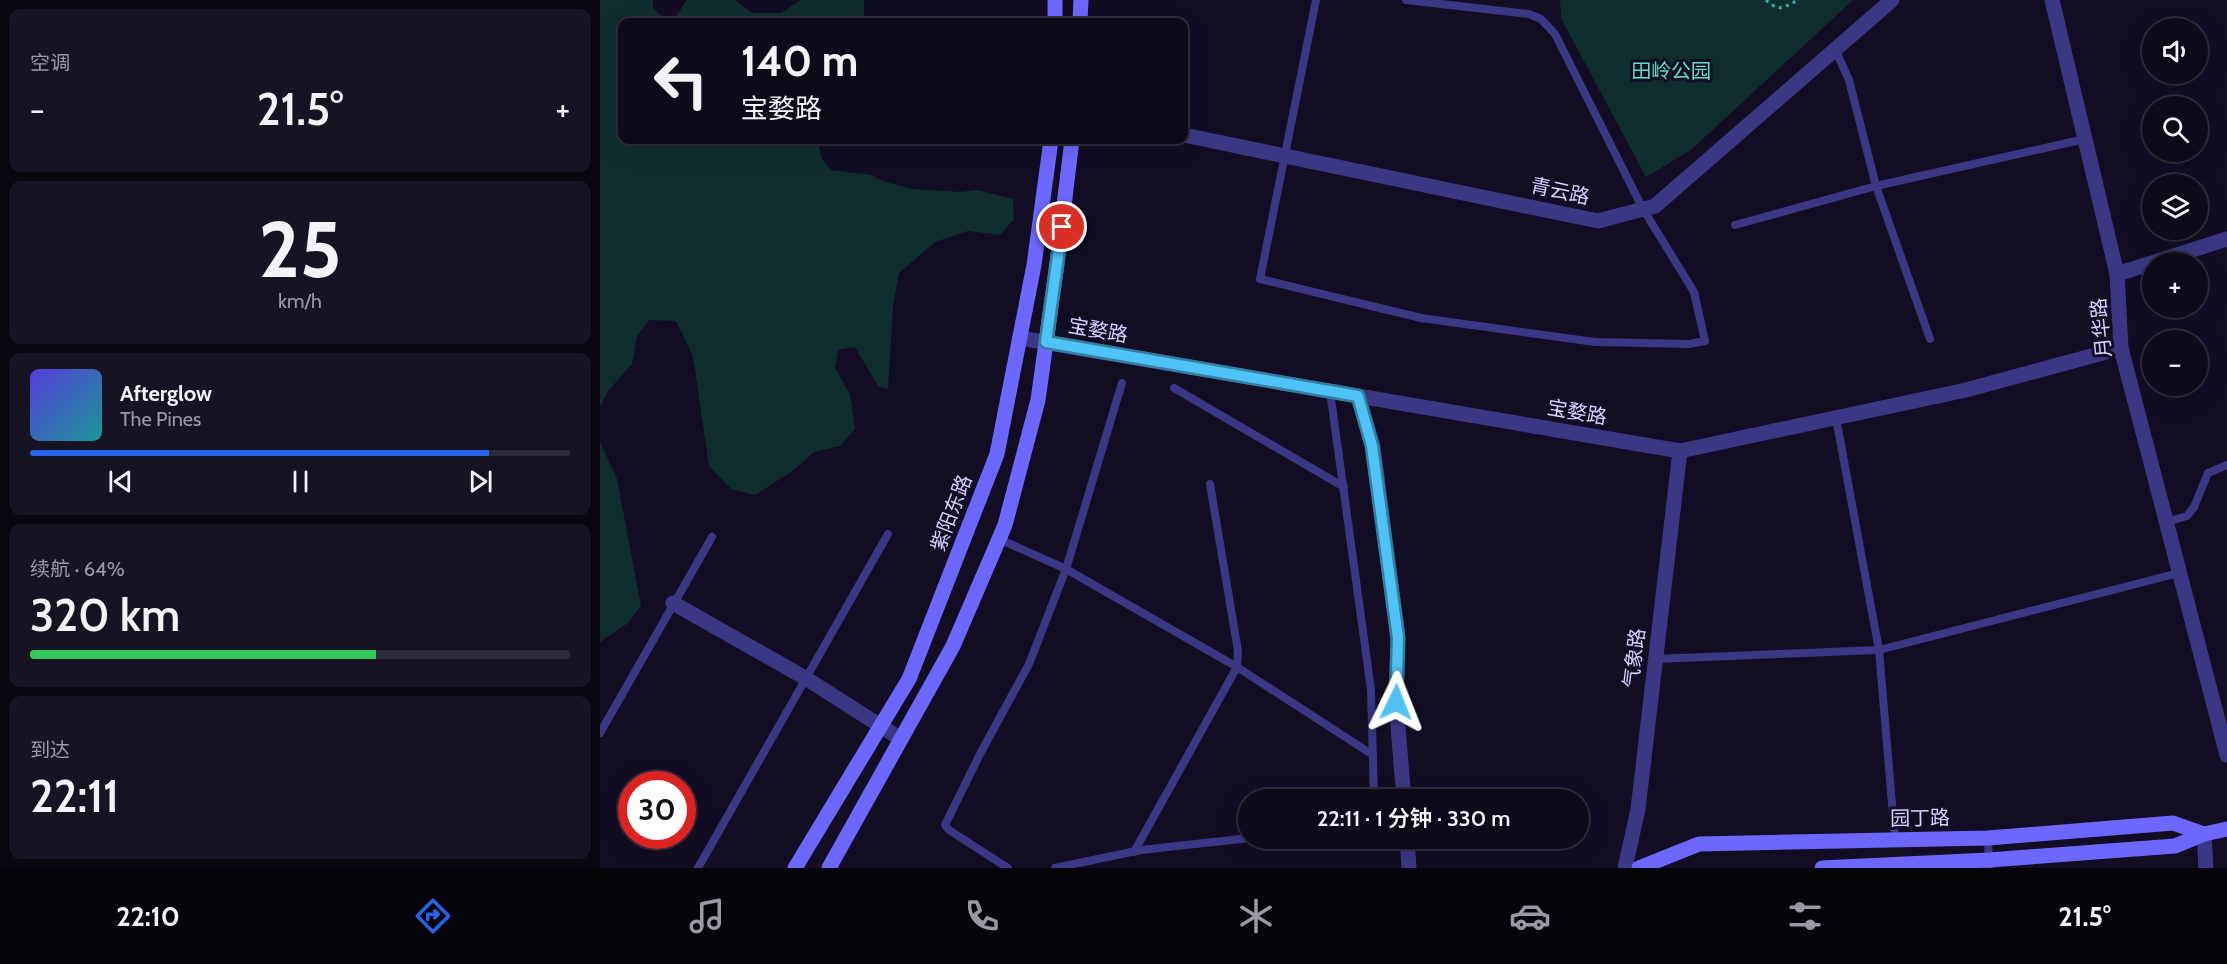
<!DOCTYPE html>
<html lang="zh">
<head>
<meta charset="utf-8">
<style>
	:root { --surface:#0e0a1a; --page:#171323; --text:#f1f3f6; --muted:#9b9aa2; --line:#2e2b39; --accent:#2563eb }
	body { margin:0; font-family:Cabin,"Noto Sans SC",sans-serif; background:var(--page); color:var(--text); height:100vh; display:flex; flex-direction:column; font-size:22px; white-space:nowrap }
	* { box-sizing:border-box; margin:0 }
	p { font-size:20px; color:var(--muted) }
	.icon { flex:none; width:33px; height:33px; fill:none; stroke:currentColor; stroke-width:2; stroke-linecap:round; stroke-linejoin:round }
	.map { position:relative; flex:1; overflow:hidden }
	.drawer { display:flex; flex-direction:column; gap:9px; padding:9px; background:#08060e; width:600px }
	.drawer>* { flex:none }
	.hud { position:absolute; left:18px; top:18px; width:570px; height:126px; border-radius:12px; box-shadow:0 6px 24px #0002,0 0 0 2px var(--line); background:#0e0a1a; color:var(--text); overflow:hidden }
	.buttons { position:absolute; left:1542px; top:18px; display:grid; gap:12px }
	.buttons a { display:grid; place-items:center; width:66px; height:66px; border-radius:50%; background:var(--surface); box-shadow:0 6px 24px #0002,0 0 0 2px var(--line); font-size:30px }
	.speed { position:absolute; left:18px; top:771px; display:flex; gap:12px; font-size:30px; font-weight:700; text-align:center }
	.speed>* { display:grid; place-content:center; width:78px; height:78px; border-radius:50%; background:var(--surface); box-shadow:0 6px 24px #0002,0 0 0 2px var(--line); line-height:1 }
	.speed .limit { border:9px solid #d22; background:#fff; color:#111 }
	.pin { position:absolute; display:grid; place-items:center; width:51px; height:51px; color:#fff; margin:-26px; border:3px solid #fff; border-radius:50%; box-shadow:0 2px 6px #0007 }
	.me { position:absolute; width:66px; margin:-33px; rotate:2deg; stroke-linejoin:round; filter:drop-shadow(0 0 4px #0008) }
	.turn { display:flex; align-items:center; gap:21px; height:126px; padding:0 24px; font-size:27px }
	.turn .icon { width:78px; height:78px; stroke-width:2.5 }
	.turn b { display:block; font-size:42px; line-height:51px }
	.big { font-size:45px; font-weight:600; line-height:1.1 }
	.drawer .tile { flex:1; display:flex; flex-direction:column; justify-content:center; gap:9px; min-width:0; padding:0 21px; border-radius:12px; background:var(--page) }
	.drawer .dial { align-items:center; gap:0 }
	.dial b { font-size:78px; line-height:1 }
	.song { display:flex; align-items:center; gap:18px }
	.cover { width:72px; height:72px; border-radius:9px; background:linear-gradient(135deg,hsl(250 70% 55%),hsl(180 70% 35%)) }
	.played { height:6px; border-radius:3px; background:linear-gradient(90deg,var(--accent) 85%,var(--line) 85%) }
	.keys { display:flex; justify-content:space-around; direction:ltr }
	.heat { display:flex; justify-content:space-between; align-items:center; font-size:33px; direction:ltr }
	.charge { height:9px; border-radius:4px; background:linear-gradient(90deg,#34c759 64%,var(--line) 0) }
	.trip { position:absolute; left:638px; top:789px; width:351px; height:60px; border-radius:30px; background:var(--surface); box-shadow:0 6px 24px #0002,0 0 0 2px var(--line); font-weight:600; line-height:60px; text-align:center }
	.dock { display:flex; height:96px; justify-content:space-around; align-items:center; background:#06040a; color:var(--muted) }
	.dock .icon { width:42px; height:42px }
	.dock .active { color:var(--accent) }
	.dock b { font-size:27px; color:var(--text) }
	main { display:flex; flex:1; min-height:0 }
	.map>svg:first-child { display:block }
	.green { fill:#102d2d }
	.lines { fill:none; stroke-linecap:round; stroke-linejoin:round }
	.path { stroke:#2bb8b3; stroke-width:3; stroke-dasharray:3 4.5; stroke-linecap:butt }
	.service { stroke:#3c3784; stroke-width:8 }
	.minor { stroke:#3c3784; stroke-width:15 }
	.tertiary { stroke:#3c3784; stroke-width:15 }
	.secondary { stroke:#6e67ff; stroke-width:15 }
	.route-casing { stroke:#337fa1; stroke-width:15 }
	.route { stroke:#4fc3f7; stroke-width:10 }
	.labels { text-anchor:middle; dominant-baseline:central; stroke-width:6; stroke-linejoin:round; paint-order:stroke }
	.park-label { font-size:20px; fill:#58e3c4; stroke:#120d23 }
	.street-label { font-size:20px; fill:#d6d0ff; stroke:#120d23 }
</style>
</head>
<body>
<main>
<section class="drawer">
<div class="tile"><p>空调</p>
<div class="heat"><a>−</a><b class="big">21.5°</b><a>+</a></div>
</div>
<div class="tile dial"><b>25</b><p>km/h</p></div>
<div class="tile">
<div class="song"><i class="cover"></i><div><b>Afterglow</b><p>The Pines</p></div></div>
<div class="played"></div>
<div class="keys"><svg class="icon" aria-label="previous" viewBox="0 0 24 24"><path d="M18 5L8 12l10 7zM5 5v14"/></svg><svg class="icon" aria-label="pause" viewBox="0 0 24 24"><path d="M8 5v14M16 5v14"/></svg><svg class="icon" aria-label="next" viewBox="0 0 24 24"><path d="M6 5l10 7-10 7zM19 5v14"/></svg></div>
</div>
<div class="tile"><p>续航 · 64%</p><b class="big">320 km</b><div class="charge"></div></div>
<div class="tile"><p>到达</p><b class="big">22:11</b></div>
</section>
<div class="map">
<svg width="1627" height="868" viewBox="0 0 1627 868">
	<rect width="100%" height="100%" fill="#120d23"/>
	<g class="green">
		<path d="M0 0H53V8L61 16 75 18 87 0H135L152 13H181L201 0H264V14L261 22H22V140H217L222 159 231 170 271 175 283 181 312 189 361 192 377 190 413 199 414 219 400 235 368 231 335 242 299 273 293 305 288 389 278 386 255 347 238 350 235 368 250 394 255 429 240 446 214 452 191 472 155 495 131 489 109 466 93 356 76 321 49 320 37 336 32 364 8 391 0 407Z"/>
		<path d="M960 0H1253L1092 149 1046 177 961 18Z"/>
		<path d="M0 442 17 479 41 606 28 623 0 642Z"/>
	</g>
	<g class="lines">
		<path class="path" d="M1166 0C1180 13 1183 7 1199 0"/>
		<g class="service">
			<path d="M716 0 660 279 821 318 995 342 1089 344 1105 341 1094 292 1043 209 955 34 941 19 929 14 806 0"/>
			<path d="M1235 49 1249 80 1276 186 1330 339"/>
			<path d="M1135 225 1276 186 1485 139"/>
			<path d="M574 388 744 487"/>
			<path d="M730 391 771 690 774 800"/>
			<path d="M1236 418 1279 650 1295 839"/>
			<path d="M1566 522 1587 516 1594 507 1608 473 1627 465"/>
			<path d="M399 539 466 569 637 667 773 755"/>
			<path d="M1055 659 1279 650 1579 573"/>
			<path d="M0 733 112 537"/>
			<path d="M1388 838 1389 868"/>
			<path d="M534 852 637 667 638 651 610 484"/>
			<path d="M98 868 288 534"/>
			<path d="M408 868 349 830 345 825 380 754 429 664 466 569 522 383"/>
			<path d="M455 868 541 850 650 838"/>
		</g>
		<g class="minor">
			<path d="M1517 274 1627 239"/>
			<path d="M420 338 1080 451 1366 390 1521 348"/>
			<path d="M758 396 773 446 798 638 796 702 804 800"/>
			<path d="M73 603 207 679 301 739"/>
			<path d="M1604 834 1606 868"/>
			<path d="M807 838 809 868"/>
			<path d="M1025 868 1038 809 1080 451"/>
		</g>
		<g class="tertiary">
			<path d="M1452 0 1517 274 1521 348 1627 755"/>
			<path d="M584 135 998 221 1055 206 1292 0"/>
		</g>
		<g class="secondary">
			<path d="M455 0V22"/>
			<path d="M480 22 481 0"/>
			<path d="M195 868 309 679 397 454 434 265 451 140"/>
			<path d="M229 868 353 646 405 525 438 400 456 271 472 140"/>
			<path d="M1039 868 1099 844 1388 838 1573 823 1604 834"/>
			<path d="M1222 868 1389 860 1575 846 1604 834 1627 829"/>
		</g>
	</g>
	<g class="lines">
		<defs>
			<path id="route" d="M462 227 446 342 758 396 772 446 798 638 796 702"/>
		</defs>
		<use href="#route" class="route-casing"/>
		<use href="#route" class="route"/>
	</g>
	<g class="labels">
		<g class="park-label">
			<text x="1071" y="71">田岭公园</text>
		</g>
		<g class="street-label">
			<text transform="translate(960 191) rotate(12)">青云路</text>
			<text transform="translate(1501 328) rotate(-96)">月华路</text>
			<text transform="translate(498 330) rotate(10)">宝婺路</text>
			<text transform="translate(977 412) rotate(10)">宝婺路</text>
			<text transform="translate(351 513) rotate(-69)">紫阳东路</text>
			<text transform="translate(1034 658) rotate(-83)">气象路</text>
			<text transform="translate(1320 818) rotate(-1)">园丁路</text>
		</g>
	</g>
</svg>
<div class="buttons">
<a><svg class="icon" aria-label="sound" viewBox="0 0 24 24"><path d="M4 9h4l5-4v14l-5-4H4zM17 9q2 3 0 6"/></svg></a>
<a><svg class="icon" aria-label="search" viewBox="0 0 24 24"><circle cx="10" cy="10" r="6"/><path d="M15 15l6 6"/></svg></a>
<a><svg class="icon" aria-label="layers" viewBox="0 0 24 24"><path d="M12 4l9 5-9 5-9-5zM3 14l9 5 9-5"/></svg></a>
<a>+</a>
<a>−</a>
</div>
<div class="speed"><div class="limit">30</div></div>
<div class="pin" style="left:462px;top:227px;background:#d93025"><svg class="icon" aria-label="arrive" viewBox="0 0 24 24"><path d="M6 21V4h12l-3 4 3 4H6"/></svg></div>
<svg class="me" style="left:796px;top:702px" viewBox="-20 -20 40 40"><path d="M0-17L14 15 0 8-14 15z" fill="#4fc3f7" stroke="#fff" stroke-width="4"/></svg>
<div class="trip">22:11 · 1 分钟 · 330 m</div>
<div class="hud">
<div class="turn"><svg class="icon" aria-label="left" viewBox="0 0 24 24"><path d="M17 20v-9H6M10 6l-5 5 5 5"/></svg><div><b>140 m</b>宝婺路</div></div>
</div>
</div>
</main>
<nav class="dock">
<b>22:10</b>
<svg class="icon active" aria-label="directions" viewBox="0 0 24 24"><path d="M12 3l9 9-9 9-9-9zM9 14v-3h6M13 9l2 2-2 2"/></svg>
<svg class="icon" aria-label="music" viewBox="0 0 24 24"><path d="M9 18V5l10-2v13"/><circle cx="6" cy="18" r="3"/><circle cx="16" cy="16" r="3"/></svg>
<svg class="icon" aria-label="phone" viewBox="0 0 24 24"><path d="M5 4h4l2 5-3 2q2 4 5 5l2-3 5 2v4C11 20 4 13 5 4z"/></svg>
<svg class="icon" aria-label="climate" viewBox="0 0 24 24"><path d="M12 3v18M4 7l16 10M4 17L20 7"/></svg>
<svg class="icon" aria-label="car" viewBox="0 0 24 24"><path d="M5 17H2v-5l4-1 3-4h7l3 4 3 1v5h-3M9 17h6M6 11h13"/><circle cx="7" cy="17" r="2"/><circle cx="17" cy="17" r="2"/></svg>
<svg class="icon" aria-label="filters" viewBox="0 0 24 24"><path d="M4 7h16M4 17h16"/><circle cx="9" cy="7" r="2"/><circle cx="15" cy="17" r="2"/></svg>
<b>21.5°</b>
</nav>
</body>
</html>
